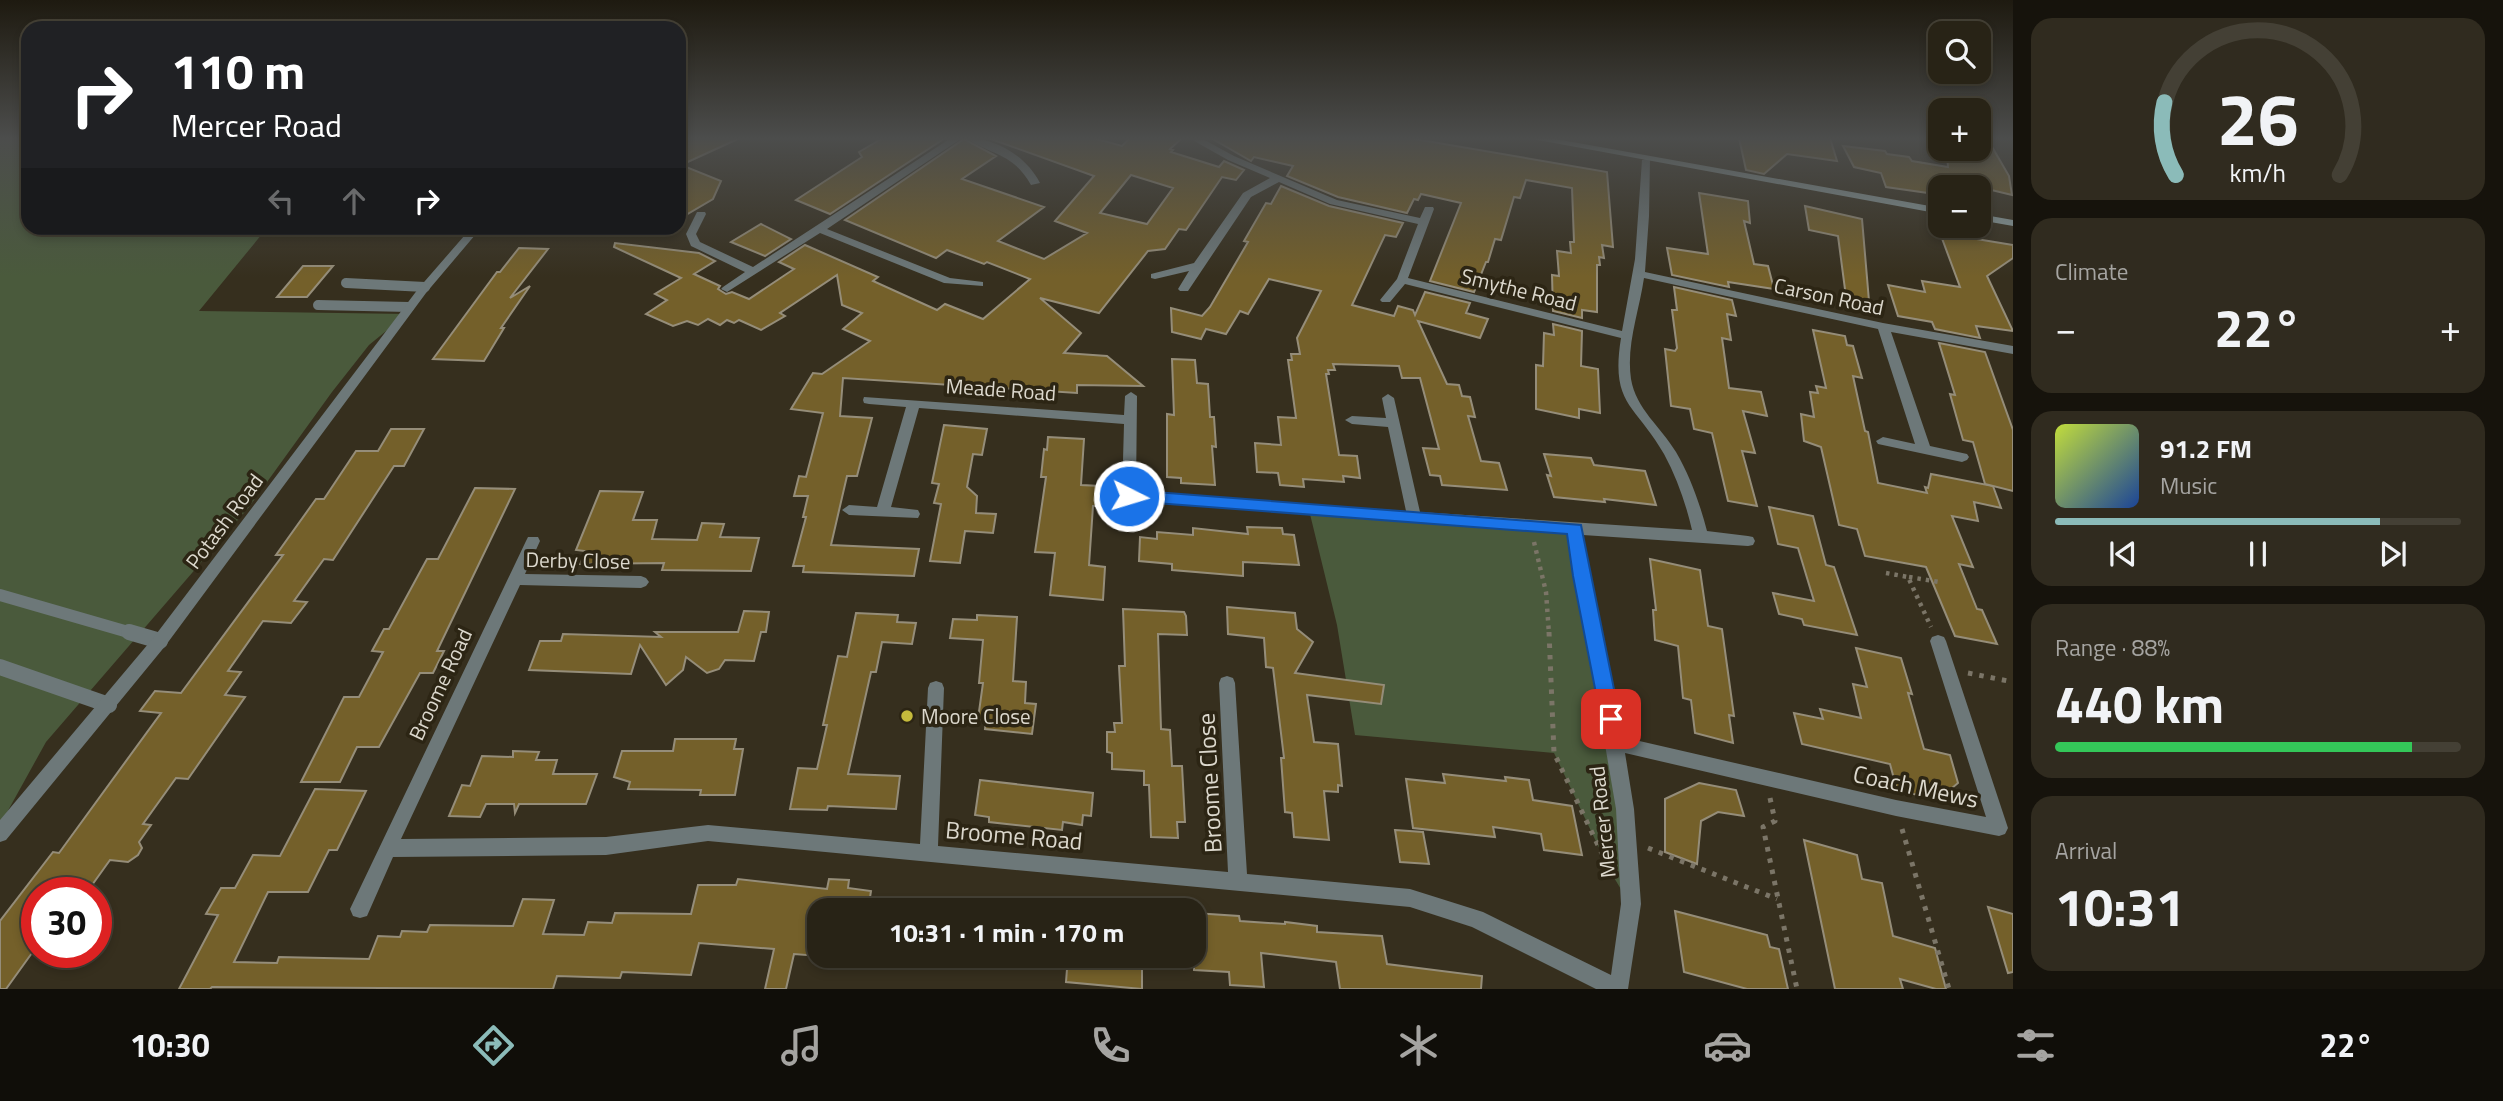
<!DOCTYPE html>
<html lang="en">
<head>
<meta charset="utf-8">
<style>
	:root { --surface:#282316; --page:#302b1f; --text:#f1f3f6; --muted:#a5a4a1; --line:#444035; --accent:#8bbbb9 }
	body { margin:0; font-family:"Titillium Web",sans-serif; background:var(--page); color:var(--text); height:100vh; display:flex; flex-direction:column; font-size:26px; white-space:nowrap }
	* { box-sizing:border-box; margin:0 }
	p { font-size:23px; color:var(--muted) }
	.icon { flex:none; width:38px; height:38px; fill:none; stroke:currentColor; stroke-width:2; stroke-linecap:round; stroke-linejoin:round }
	.map { position:relative; flex:1; overflow:hidden }
	.sheet { display:flex; flex-direction:column; gap:18px; padding:18px; background:#16130c; width:490px }
	.sheet>* { flex:none }
	.banner { position:absolute; left:21px; top:21px; width:665px; height:214px; border-radius:21px; box-shadow:0 4px 10px #0003,0 0 0 2px var(--line); background:#202124; color:#fff; overflow:hidden }
	.tools { position:absolute; left:1928px; top:21px; display:grid; gap:14px }
	.tools a { display:grid; place-items:center; width:63px; height:63px; border-radius:14px; background:var(--surface); box-shadow:0 4px 10px #0003,0 0 0 2px var(--line); font-size:35px }
	.speed { position:absolute; left:21px; top:877px; display:flex; gap:14px; font-size:35px; font-weight:700; text-align:center }
	.speed>* { display:grid; place-content:center; width:91px; height:91px; border-radius:50%; background:var(--surface); box-shadow:0 4px 10px #0003,0 0 0 2px var(--line); line-height:1 }
	.speed .limit { border:10px solid #d22; background:#fff; color:#111 }
	.pin { position:absolute; display:grid; place-items:center; width:60px; height:60px; color:#fff; margin:-30px; border-radius:14px; box-shadow:0 4px 10px #0006 }
	.me { position:absolute; width:77px; margin:-38px; rotate:95deg; stroke-linejoin:round; filter:drop-shadow(0 0 5px #0008) }
	.turn { display:flex; align-items:center; gap:24px; height:147px; padding:0 35px; font-size:32px }
	.turn .icon { width:91px; height:91px; stroke-width:2.5 }
	.turn b { display:block; font-size:49px; line-height:60px }
	.lanes { display:flex; align-items:center; height:66px; padding:0 35px; background:#0003; justify-content:center; gap:35px; direction:ltr }
	.lanes .off { opacity:.35 }
	.big { font-size:52px; font-weight:700; line-height:1.1 }
	.sheet .widget { flex:1; display:flex; flex-direction:column; justify-content:center; gap:10px; min-width:0; padding:0 24px; border-radius:21px; background:var(--page) }
	.sheet .dial { align-items:center; gap:0 }
	.dial svg { height:182px; overflow:visible; fill:none; stroke:var(--line); stroke-width:7; stroke-linecap:round; text-anchor:middle }
	.dial text { fill:var(--text); stroke:none }
	.song { display:flex; align-items:center; gap:21px }
	.cover { width:84px; height:84px; border-radius:10px; background:linear-gradient(135deg,hsl(70 70% 55%),hsl(220 70% 35%)) }
	.played { height:7px; border-radius:4px; background:linear-gradient(90deg,var(--accent) 80%,var(--line) 80%) }
	.keys { display:flex; justify-content:space-around; direction:ltr }
	.heat { display:flex; justify-content:space-between; align-items:center; font-size:38px; direction:ltr }
	.charge { height:10px; border-radius:5px; background:linear-gradient(90deg,#34c759 88%,var(--line) 0) }
	.trip { position:absolute; left:807px; top:898px; width:399px; height:70px; border-radius:21px; background:var(--surface); box-shadow:0 4px 10px #0003,0 0 0 2px var(--line); font-weight:700; line-height:70px; text-align:center }
	.tabs { display:flex; height:112px; justify-content:space-around; align-items:center; background:#100e09; color:var(--muted) }
	.tabs .icon { width:49px; height:49px }
	.tabs .on { color:var(--accent) }
	.tabs b { font-size:32px; color:var(--text) }
	main { display:flex; flex:1; min-height:0 }
	.map>svg:first-child { display:block }
	.green { fill:#4a5a3c }
	.building { fill:#74602a; stroke:#958d79; stroke-width:2; fill-rule:evenodd }
	.lines { fill:none; stroke-linecap:round; stroke-linejoin:round }
	.path-far1 { stroke:#7b7567; stroke-width:4.5; stroke-dasharray:3.5 5; stroke-linecap:butt }
	.path { stroke:#7b7567; stroke-width:5; stroke-dasharray:4.5 7; stroke-linecap:butt }
	.lane-far2 { stroke:#6d7879; stroke-width:10 }
	.lane-far1 { stroke:#6d7879; stroke-width:12 }
	.lane { stroke:#6d7879; stroke-width:16 }
	.street { fill:#6d7879; fill-rule:evenodd }
	.secondary { fill:#8fa1a2; fill-rule:evenodd }
	.route { fill:#1a73e8; stroke:#114b97; stroke-width:2 }
	.poi-dot { fill:#c6bb3c; stroke:#2c2514; stroke-width:2.5 }
	.labels { text-anchor:middle; dominant-baseline:central; stroke-width:7; stroke-linejoin:round; paint-order:stroke }
	.street-label { font-size:21px; fill:#dcd8cd; stroke:#2c2514 }
	.poi-label { font-size:21px; fill:#dcd8cd; stroke:#2c2514; text-anchor:start }
	.near-street-label { font-size:24px; fill:#dcd8cd; stroke:#2c2514 }
</style>
</head>
<body>
<main>
<div class="map">
<svg width="2013" height="989" viewBox="0 0 2013 989">
	<rect width="100%" height="100%" fill="#362f1e"/>
	<g class="green">
		<path d="M0 138H28V228H267L199 311 407 314 369 345 332 392 249 507 46 742 0 825Z"/>
		<path d="M1309 510 1575 529 1631 906 1610 871 1554 753 1355 735 1337 625Z"/>
	</g>
	<g class="building">
		<path d="M679 138H740L681 165 721 181 713 199 679 219Z"/>
		<path d="M883 138H945L830 214 796 200 862 157 859 152Z"/>
		<path d="M988 138H1093L1122 146 1130 138H1182L1170 149 1173 150 1171 152 1219 167 1224 161 1244 170 1236 180 1222 177 1186 230 1179 229 1165 249 1148 251 1099 313 1040 298 1081 333 1064 353 1107 356 1143 386 1077 385V393L843 378 840 416 872 418 857 476H847L831 545 919 549 914 576 803 572 804 566H793L806 517H803L808 496H794L799 476 806 477 823 413 791 409 813 373 822 374 870 341 843 329 862 313 842 305 837 275 780 313 785 316 761 330 739 320 734 323 727 320 720 325 708 319 698 325 687 321 673 326 646 314 667 300 655 294 681 278 614 247 615 243 699 253 715 261 694 274 720 286 718 289 726 294 732 292 749 299 794 269 779 262 805 245 878 277 873 281 937 310 945 304 983 319 1030 279 987 262 984 264 947 250 936 258 845 220 964 139 996 156 962 179 1044 207 998 241 1044 259 1087 233 1055 221 1094 176ZM1131 175 1173 188 1147 224 1100 213Z"/>
		<path d="M1211 138H1409L1607 172 1613 247 1602 245 1604 258 1599 257 1600 265H1597V312L1582 310V318L1553 311 1552 275 1559 276 1557 251 1571 253 1570 242H1574L1572 188 1526 180 1520 198 1514 197 1501 240 1495 239 1488 262H1486L1474 292 1430 281 1461 203 1421 194 1418 200 1414 199 1407 213 1338 197 1287 176 1293 166 1254 157 1251 161Z"/>
		<path d="M1739 138H1830L1837 161 1787 154 1764 174 1746 170Z"/>
		<path d="M1979 138H1987L2009 176 2012 195 1979 187H1932L1935 194 1886 187 1881 173 1854 167 1843 146 1885 151 1887 154 1909 157 1912 161 1948 167 1947 155 1979 161Z"/>
		<path d="M1281 186 1329 206 1403 223 1396 237 1385 235 1352 305 1394 316 1398 306 1413 310 1415 315 1425 292 1470 303 1466 313 1488 319 1480 338 1418 321 1447 384 1459 385 1462 396 1470 397 1475 417 1468 416 1481 461 1499 463 1507 490 1442 485 1440 476 1430 475 1423 448 1439 449 1420 378H1402L1399 366 1333 364 1335 370H1328L1329 374H1326L1339 455 1357 456 1360 478 1343 476 1344 482 1303 479 1304 487 1280 485 1278 473 1257 472 1255 443 1281 445 1278 417 1296 418 1288 360H1292L1291 354H1300L1297 338 1321 291 1269 279 1248 314 1240 311 1226 334 1206 329 1201 339 1172 332 1171 308 1202 316 1210 307 1248 242 1244 241 1266 203 1271 204Z"/>
		<path d="M1699 193 1748 201 1750 223 1744 221 1754 264 1768 266 1774 289 1728 282 1729 287 1672 275 1667 248 1708 254Z"/>
		<path d="M1805 206 1862 219 1869 301 1846 297 1838 236 1809 230Z"/>
		<path d="M761 224 791 239 765 256 731 242Z"/>
		<path d="M1940 233 2013 245V258L1987 276 2013 331 1976 326 1980 338 1935 329 1932 322 1898 316 1888 285 1925 292 1922 281 1960 287Z"/>
		<path d="M519 248 548 249 510 298 530 286 501 328H504L484 361 433 359 497 272H500Z"/>
		<path d="M303 266H333L307 297H277Z"/>
		<path d="M1674 287 1732 300 1736 316 1727 314 1731 340 1722 338 1729 388 1761 392 1767 416 1743 411 1755 453 1742 451 1757 506 1728 501 1712 433 1694 429 1690 409 1671 406 1665 349 1675 351 1677 348 1672 310H1677Z"/>
		<path d="M1553 324 1582 331 1581 366 1598 369 1600 413 1579 409V418L1536 409V365L1543 366 1544 333 1554 335Z"/>
		<path d="M1813 330 1845 336 1847 345 1853 346 1862 378 1853 376 1865 431 1868 432 1878 483 1927 493 1925 487 1928 488 1931 474 1993 486 2001 508 1974 502 1978 521 1952 516 1973 567 1959 564 1977 609 1982 610 1997 644 1955 636 1926 567 1865 556 1857 529 1839 525 1821 447 1804 441 1801 414 1814 417 1810 392 1818 393 1816 386 1826 388Z"/>
		<path d="M1939 343 1985 352 2013 430V491L1985 484 1973 442 1963 440 1950 394 1955 395Z"/>
		<path d="M1172 359 1195 360 1197 383 1208 384 1210 417H1214L1216 447 1212 446 1215 485 1181 483V478L1167 477V414L1174 415Z"/>
		<path d="M944 425 987 429 982 455 973 454 967 487 977 496 976 513 996 514 993 533 965 531 960 563 930 561 941 504 934 503 939 484 932 483Z"/>
		<path d="M391 429H424L404 466H394L333 560 324 559 294 601 307 602 291 623 263 621 228 671 241 672 225 695 245 697 188 779 176 778 143 824 151 825 139 842 142 848 138 855 128 862 110 860 87 892H37V946L6 989H0V921L53 852 59 853 161 713 140 711 155 691 181 693 283 555H276L316 499H324L356 451H378Z"/>
		<path d="M1048 437 1084 439 1081 485 1101 486 1100 506H1093L1089 565 1105 567 1103 600 1050 595 1055 553 1035 552 1046 477H1041L1044 449 1047 450Z"/>
		<path d="M1544 454 1591 458 1594 465 1645 471 1656 505 1604 499 1605 502 1554 497 1547 475 1551 476Z"/>
		<path d="M475 488 515 489 437 651H444L433 673H420L379 747H357L340 782H301L344 697H359L383 652 372 651 384 629H389L427 559H438Z"/>
		<path d="M600 491 643 492 633 520H657L652 539 697 540 702 523 724 524 720 537 759 538 751 571 662 570 664 563 580 564 585 551 576 550Z"/>
		<path d="M1769 507 1813 516 1826 565 1834 567 1857 635 1804 625 1802 619 1779 614 1773 593 1814 601 1798 548 1778 544Z"/>
		<path d="M1247 527 1282 528 1283 534 1294 535 1299 565 1243 562V576L1172 570V564L1139 561 1140 537 1157 539V532L1193 535V528L1248 534Z"/>
		<path d="M1650 559 1700 570 1708 626 1722 629 1734 716 1729 715 1733 743 1695 733 1691 700 1683 698 1678 646 1655 640 1653 610H1656Z"/>
		<path d="M1227 607 1295 613 1297 629 1313 642 1295 673 1384 685 1381 704 1307 695 1314 742 1338 744 1342 786 1338 785V792L1324 791 1329 840 1294 837 1292 813 1285 812 1281 758H1284L1273 668 1266 667 1264 638 1228 634Z"/>
		<path d="M1123 609 1184 612 1186 616 1187 635 1158 634 1161 729 1170 730 1172 766H1182L1185 822H1177L1178 838 1151 837 1149 785H1144V771L1112 769V753L1107 752V732H1115L1114 723H1122L1119 666H1125Z"/>
		<path d="M744 611 769 612 766 632H761L754 661 725 660 719 669 707 673 686 657 683 670 666 685 640 645 631 674 529 670 540 641H561L563 634 661 637 655 632H738Z"/>
		<path d="M856 613 898 615 897 622 916 623 912 644 882 642 876 672H871L848 774 900 776 896 809 828 806 827 810 790 809 798 768 817 769 827 725H823L838 656 847 657Z"/>
		<path d="M977 615 1017 617 1013 681 1026 682 1025 703 1036 704 1032 734 985 729 986 720 978 719 983 683H979L983 640 950 638 953 619 977 620Z"/>
		<path d="M1856 648 1901 658 1912 694 1908 693 1924 749 1950 755 1958 783 1938 800 1897 790 1890 764 1802 744 1794 713 1823 719 1820 709 1861 718 1853 684 1867 687Z"/>
		<path d="M675 739H736L734 749H743L735 795H700L701 790 628 789 630 782 614 777 622 751H673Z"/>
		<path d="M513 751 539 752 536 760H557L553 774H597L586 804H519L515 813 514 804H486L480 817 449 816 462 785 470 786 482 756 513 757Z"/>
		<path d="M1443 774 1506 781 1505 777 1529 780 1533 800 1572 806 1582 855 1544 850 1541 834 1493 827 1495 837 1413 828 1406 779 1445 783Z"/>
		<path d="M980 780 1093 793 1091 816 1083 815 1082 825 1063 822 1062 830 989 822V817L975 815Z"/>
		<path d="M1699 783 1736 790 1744 816 1718 812 1701 821 1697 864 1665 852V799Z"/>
		<path d="M315 789 366 791 337 850H329L308 892H268L234 962 277 963 279 957 369 959 378 936 400 937 402 931 427 932 430 925 513 926 523 899 554 900 543 934 584 935 588 922 612 923 615 913 691 914 698 885H736L738 879 827 889 829 879 849 880 848 888 871 891 868 910H819V956L794 954 786 989H765L774 949 699 943 691 975 622 972 620 978 557 976 553 989 212 987 210 989H179L218 915 206 914 221 888H235L253 855 280 856Z"/>
		<path d="M1395 830 1423 832 1429 864 1400 862Z"/>
		<path d="M1804 840 1857 855 1862 879 1882 883 1893 936 1935 948 1946 989H1936L1900 979 1903 989H1835Z"/>
		<path d="M1988 907 2013 914V972L2008 973Z"/>
		<path d="M1675 911 1767 935 1770 947 1779 949 1788 989H1747L1684 972Z"/>
		<path d="M1194 913 1239 916 1240 921 1285 924V922L1317 926V932L1382 936 1387 964 1482 976 1481 989H1340L1336 962 1261 953 1264 987 1230 985 1229 972 1194 970Z"/>
		<path d="M1068 956H1142V989L1066 982Z"/>
	</g>
	<g class="lines">
		<g class="path-far1">
			<path d="M1534 542 1546 592 1549 634"/>
			<path d="M1886 573 1908 577 1931 627"/>
			<path d="M1909 577 1939 582"/>
		</g>
		<g class="path">
			<path d="M1549 632 1554 753 1605 860"/>
			<path d="M1968 673 2013 682"/>
			<path d="M1770 798 1775 821 1763 827 1797 989"/>
			<path d="M1902 829 1949 989"/>
			<path d="M1648 848 1777 899"/>
		</g>
		<g class="lane-far2">
			<path d="M346 283 425 287"/>
			<path d="M318 305 409 307"/>
		</g>
		<path class="lane-far1" d="M0 595 135 634"/>
		<g class="lane">
			<path d="M129 632 160 641"/>
			<path d="M0 667 109 705"/>
		</g>
		<g class="street">
			<path d="M951 138H962L827 229 950 278 983 282V286L944 283 820 233 727 292 721 289 723 287 745 272 691 246 686 234 697 212H705L706 214 696 234 700 242 753 267Z"/>
			<path d="M966 138C996 138 1026 156 1040 183L1031 185C1013 153 993 156 966 138Z"/>
			<path d="M1189 138H1201L1234 156 1337 200 1420 218 1425 207H1433L1434 209 1408 278 1622 331 1635 259 1642 160 1650 158 1649 216 1645 272 1883 323 2013 346V354L1891 332 1930 446 1967 454 1969 457 1967 460 1962 462 1878 444 1876 441 1883 437 1915 444 1878 329 1644 278C1639 312 1626 345 1631 379 1636 409 1661 427 1676 452 1690 476 1700 504 1707 531L1748 536 1753 537 1755 541 1753 545 1748 546 1583 535 1622 737 1896 800 1986 817 1930 641 1932 637 1938 635 1944 637 1946 641 2008 828 2005 834 1999 836 1896 816 1625 753 1634 809 1641 904 1628 989H1596L1472 927 1410 907 708 841 606 855 393 857 367 916 360 918 353 916 350 909 526 541 528 537H538L540 541 525 574 641 576 646 578 649 582 646 586 641 588 520 585 401 839 606 837 708 825 920 844 928 688 930 683 936 681 942 683 944 688 938 846 1228 872 1219 683 1221 678 1227 676 1233 678 1235 683 1247 874 1410 889 1483 912 1611 975 1621 904 1616 809 1569 534 1135 501 1131 523 1124 528 1117 523 1122 496 1124 424 919 408 891 507 918 510 920 514 918 518 849 515 842 510 849 505 877 507 906 407 869 404 864 403 863 400 864 397 1124 415 1125 396 1131 392 1137 396 1136 492 1406 511 1388 427 1352 424 1345 420 1352 416 1386 418 1382 398 1388 394 1394 398 1420 512 1692 530C1686 504 1677 478 1664 454 1636 404 1610 406 1621 338L1405 284 1390 302H1382L1380 300 1397 279 1418 224 1330 204 1279 182 1251 197 1188 291H1180L1178 289 1189 271 1155 279 1151 278V274L1194 263 1243 193 1270 178 1228 160Z"/>
			<path d="M471 228H481L426 293 166 645 6 840 0 842V820L154 637 418 289Z"/>
		</g>
		<g class="secondary">
			<path d="M1527 138H1550L1941 208V214Z"/>
			<path d="M1979 214 2013 220V226L1979 220Z"/>
		</g>
	</g>
	<linearGradient id="sky" x2="0" y2="1"><stop stop-color="#1e1a10"/><stop offset="0.5" stop-color="#4c4d4c"/><stop offset="1" stop-color="#4c4d4c" stop-opacity="0"/></linearGradient>
	<rect width="2013" height="277" fill="url(#sky)"/>
	<path class="route" d="M1129 490 1581 525 1620 719 1617 725 1611 727 1604 725 1601 719 1573 576 1567 534 1129 501 1121 496Z"/>
	<circle class="poi-dot" cx="907" cy="716" r="7"/>
	<g class="labels">
		<g class="street-label">
			<text transform="translate(1519 289) rotate(14)">Smythe Road</text>
			<text transform="translate(1829 296) rotate(12)">Carson Road</text>
			<text transform="translate(1001 389) rotate(4)">Meade Road</text>
			<text transform="translate(224 521) rotate(-53)">Potash Road</text>
			<text transform="translate(578 560) rotate(1)">Derby Close</text>
			<text transform="translate(440 684) rotate(-65)">Broome Road</text>
			<text transform="translate(1602 822) rotate(-96)">Mercer Road</text>
		</g>
		<g class="poi-label">
			<text x="921" y="716">Moore Close</text>
		</g>
		<g class="near-street-label">
			<text transform="translate(1209 783) rotate(-93)">Broome Close</text>
			<text transform="translate(1916 786) rotate(12)">Coach Mews</text>
			<text transform="translate(1014 835) rotate(5)">Broome Road</text>
		</g>
	</g>
</svg>
<div class="tools">
<a><svg class="icon" aria-label="search" viewBox="0 0 24 24"><circle cx="10" cy="10" r="6"/><path d="M15 15l6 6"/></svg></a>
<a>+</a>
<a>−</a>
</div>
<div class="speed"><div class="limit">30</div></div>
<div class="pin" style="left:1611px;top:719px;background:#d93025"><svg class="icon" aria-label="arrive" viewBox="0 0 24 24"><path d="M6 21V4h12l-3 4 3 4H6"/></svg></div>
<svg class="me" style="left:1129px;top:496px" viewBox="-20 -20 40 40"><circle r="17" fill="#1a73e8" stroke="#fff" stroke-width="3"/><path d="M0-11L8 9 0 5-8 9z" fill="#fff"/></svg>
<div class="trip">10:31 · 1 min · 170 m</div>
<div class="banner">
<div class="turn"><svg class="icon" aria-label="right" viewBox="0 0 24 24"><path d="M7 20v-9h11M14 6l5 5-5 5"/></svg><div><b>110 m</b>Mercer Road</div></div>
<div class="lanes"><svg class="icon off" aria-label="left" viewBox="0 0 24 24"><path d="M17 20v-9H6M10 6l-5 5 5 5"/></svg><svg class="icon off" aria-label="ahead" viewBox="0 0 24 24"><path d="M12 20V5M6 11l6-6 6 6"/></svg><svg class="icon" aria-label="right" viewBox="0 0 24 24"><path d="M7 20v-9h11M14 6l5 5-5 5"/></svg></div>
</div>
</div>
<section class="sheet">
<div class="widget dial"><svg viewBox="0 0 100 80">
<path d="M14 69A42 42 0 1 1 86 69"/>
<path d="M14 69A42 42 0 0 1 9 37" stroke="#8bbbb9"/>
<text x="50" y="56" font-size="32" font-weight="700">26</text>
<text x="50" y="72" font-size="11">km/h</text>
</svg></div>
<div class="widget"><p>Climate</p>
<div class="heat"><a>−</a><b class="big">22°</b><a>+</a></div>
</div>
<div class="widget">
<div class="song"><i class="cover"></i><div><b>91.2 FM</b><p>Music</p></div></div>
<div class="played"></div>
<div class="keys"><svg class="icon" aria-label="previous" viewBox="0 0 24 24"><path d="M18 5L8 12l10 7zM5 5v14"/></svg><svg class="icon" aria-label="pause" viewBox="0 0 24 24"><path d="M8 5v14M16 5v14"/></svg><svg class="icon" aria-label="next" viewBox="0 0 24 24"><path d="M6 5l10 7-10 7zM19 5v14"/></svg></div>
</div>
<div class="widget"><p>Range · 88%</p><b class="big">440 km</b><div class="charge"></div></div>
<div class="widget"><p>Arrival</p><b class="big">10:31</b></div>
</section>
</main>
<nav class="tabs">
<b>10:30</b>
<svg class="icon on" aria-label="directions" viewBox="0 0 24 24"><path d="M12 3l9 9-9 9-9-9zM9 14v-3h6M13 9l2 2-2 2"/></svg>
<svg class="icon" aria-label="music" viewBox="0 0 24 24"><path d="M9 18V5l10-2v13"/><circle cx="6" cy="18" r="3"/><circle cx="16" cy="16" r="3"/></svg>
<svg class="icon" aria-label="phone" viewBox="0 0 24 24"><path d="M5 4h4l2 5-3 2q2 4 5 5l2-3 5 2v4C11 20 4 13 5 4z"/></svg>
<svg class="icon" aria-label="climate" viewBox="0 0 24 24"><path d="M12 3v18M4 7l16 10M4 17L20 7"/></svg>
<svg class="icon" aria-label="car" viewBox="0 0 24 24"><path d="M5 17H2v-5l4-1 3-4h7l3 4 3 1v5h-3M9 17h6M6 11h13"/><circle cx="7" cy="17" r="2"/><circle cx="17" cy="17" r="2"/></svg>
<svg class="icon" aria-label="filters" viewBox="0 0 24 24"><path d="M4 7h16M4 17h16"/><circle cx="9" cy="7" r="2"/><circle cx="15" cy="17" r="2"/></svg>
<b>22°</b>
</nav>
</body>
</html>
